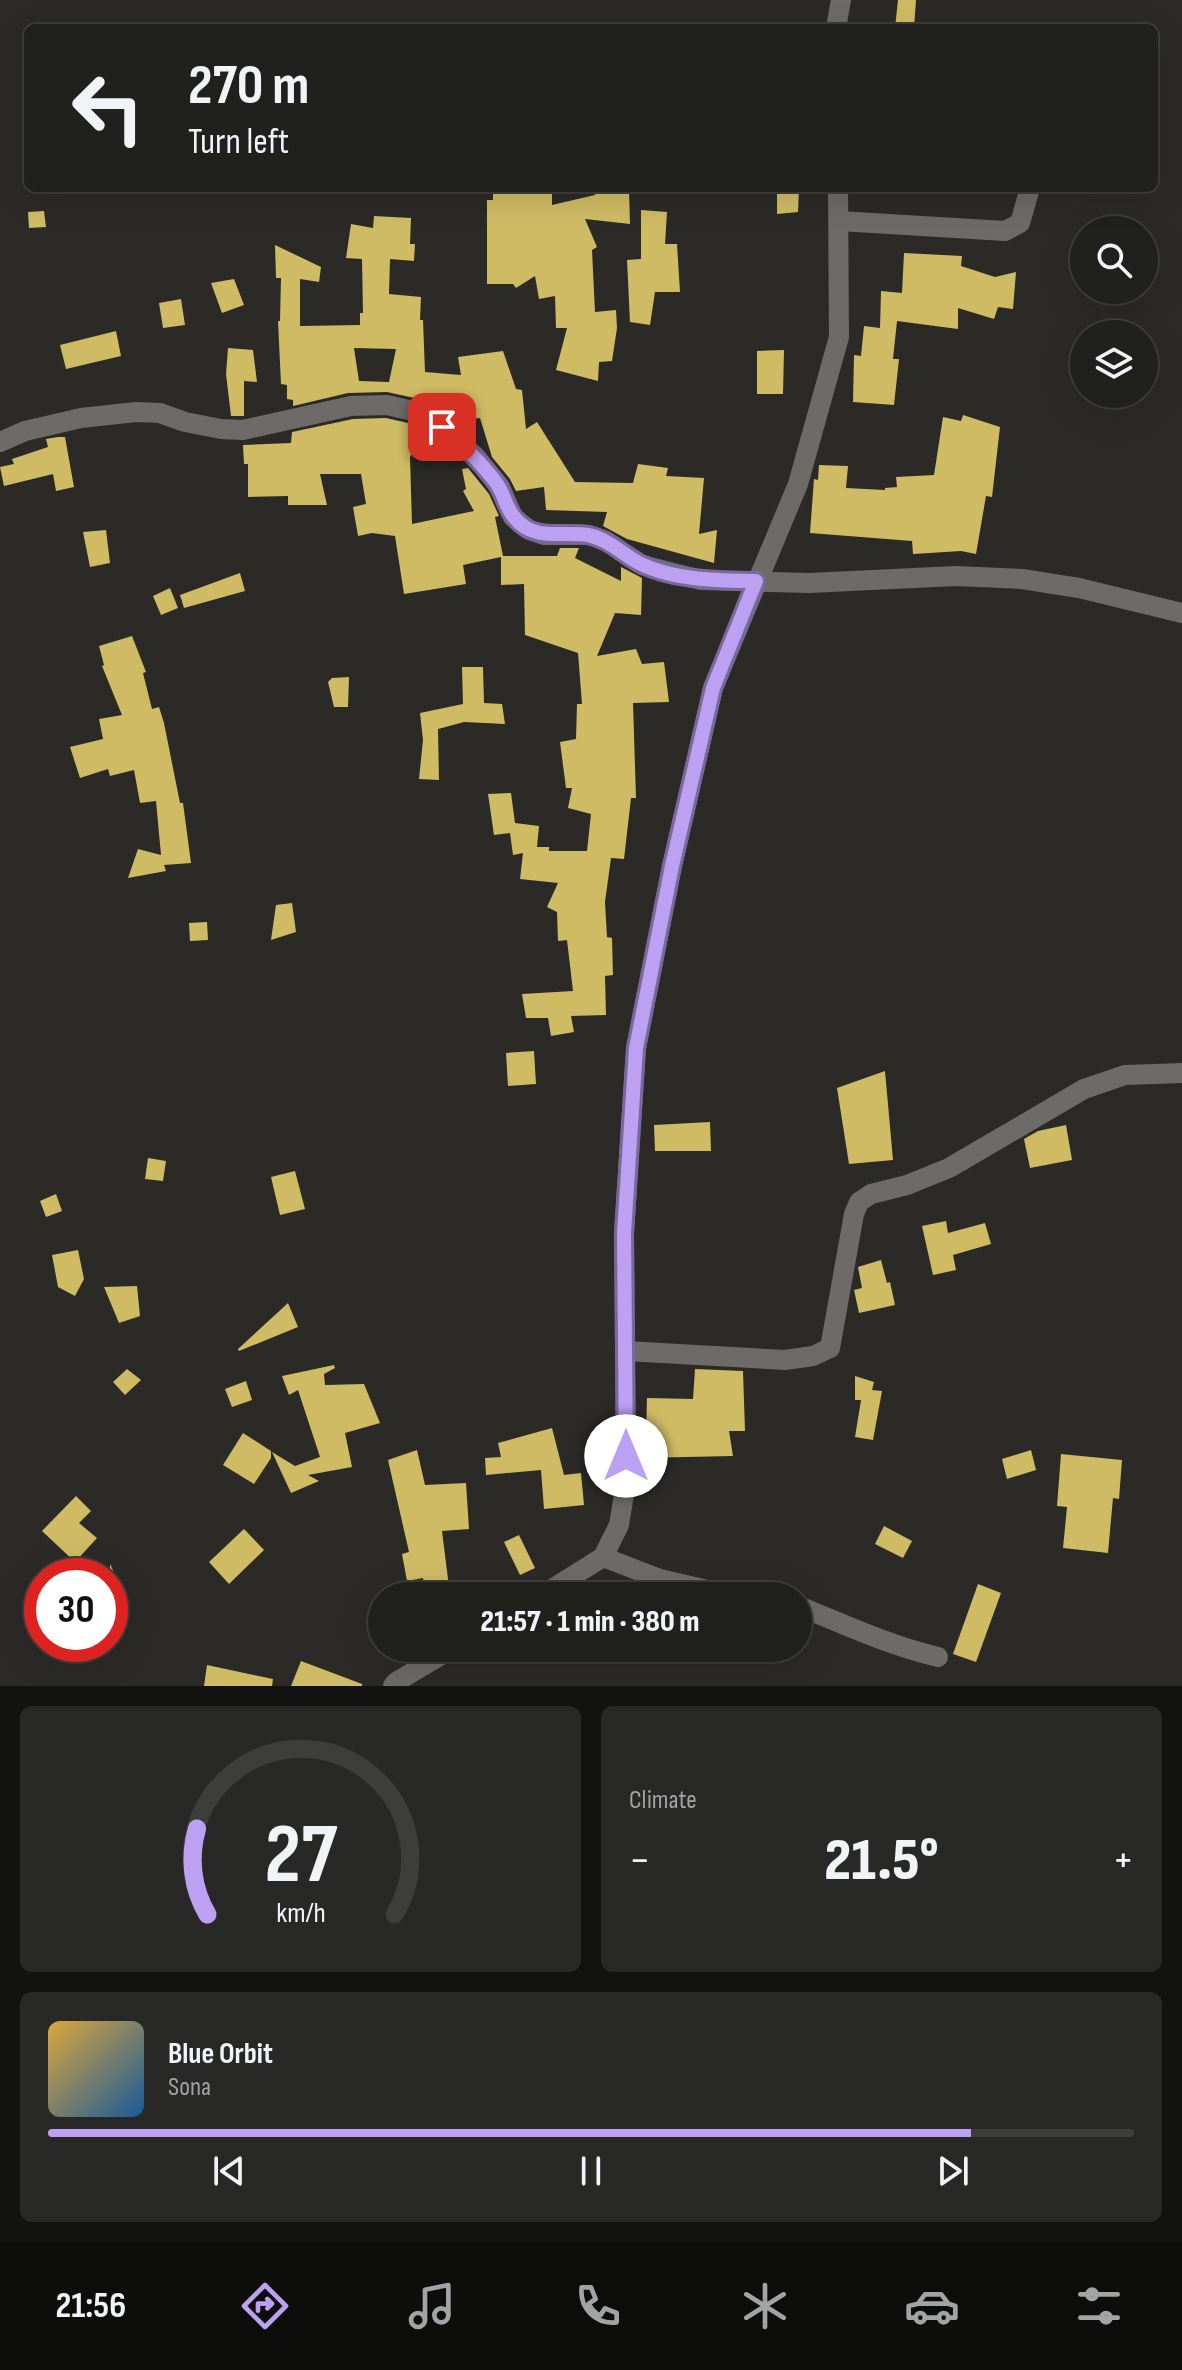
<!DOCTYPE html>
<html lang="en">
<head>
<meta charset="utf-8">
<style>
	:root { --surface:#20201d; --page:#282826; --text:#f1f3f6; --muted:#a2a3a4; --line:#3d3e3b; --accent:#bca0f2 }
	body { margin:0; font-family:"Sofia Sans Condensed",sans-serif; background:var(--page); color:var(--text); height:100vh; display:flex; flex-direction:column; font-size:30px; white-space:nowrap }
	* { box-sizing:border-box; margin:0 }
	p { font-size:26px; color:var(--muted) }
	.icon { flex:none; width:44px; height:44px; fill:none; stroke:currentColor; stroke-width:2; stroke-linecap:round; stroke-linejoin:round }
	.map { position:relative; height:1686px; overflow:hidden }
	.side { display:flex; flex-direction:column; gap:20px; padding:20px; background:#121210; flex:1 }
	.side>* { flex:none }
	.guide { position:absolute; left:24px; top:24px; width:1134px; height:168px; border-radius:12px; box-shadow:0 8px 32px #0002,0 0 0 2px var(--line); background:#20201d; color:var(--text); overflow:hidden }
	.controls { position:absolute; left:1070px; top:216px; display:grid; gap:16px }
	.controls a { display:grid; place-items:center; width:88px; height:88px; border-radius:50%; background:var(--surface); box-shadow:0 8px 32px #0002,0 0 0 2px var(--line); font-size:40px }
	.speed { position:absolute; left:24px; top:1558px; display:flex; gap:16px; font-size:40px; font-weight:700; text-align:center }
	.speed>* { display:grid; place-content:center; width:104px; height:104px; border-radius:50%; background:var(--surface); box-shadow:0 8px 32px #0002,0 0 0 2px var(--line); line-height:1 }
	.speed .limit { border:12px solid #d22; background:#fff; color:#111 }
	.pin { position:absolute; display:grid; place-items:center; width:68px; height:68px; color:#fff; margin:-34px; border-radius:16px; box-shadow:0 4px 12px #0006 }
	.me { position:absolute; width:88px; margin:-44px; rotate:0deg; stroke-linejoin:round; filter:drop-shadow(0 0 6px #0008) }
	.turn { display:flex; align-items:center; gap:28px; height:168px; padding:0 32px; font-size:36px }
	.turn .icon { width:104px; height:104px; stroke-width:2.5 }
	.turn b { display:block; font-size:56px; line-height:68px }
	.big { font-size:60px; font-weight:800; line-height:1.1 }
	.side .widget { flex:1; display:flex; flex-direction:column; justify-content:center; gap:12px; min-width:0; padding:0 28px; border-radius:12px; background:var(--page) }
	.side .dial { align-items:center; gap:0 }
	.dial svg { height:208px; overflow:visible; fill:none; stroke:var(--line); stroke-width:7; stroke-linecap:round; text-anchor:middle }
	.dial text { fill:var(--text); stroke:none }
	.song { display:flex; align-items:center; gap:24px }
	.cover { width:96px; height:96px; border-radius:12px; background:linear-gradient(135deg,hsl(40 70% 55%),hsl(210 70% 35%)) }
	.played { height:8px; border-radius:4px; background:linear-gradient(90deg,var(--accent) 85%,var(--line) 85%) }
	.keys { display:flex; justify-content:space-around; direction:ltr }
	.heat { display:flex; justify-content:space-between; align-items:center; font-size:44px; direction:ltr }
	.side .tiles { flex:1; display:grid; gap:20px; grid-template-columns:1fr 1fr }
	.widget:last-child { grid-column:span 2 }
	.trip { position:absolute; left:368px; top:1582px; width:444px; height:80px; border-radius:40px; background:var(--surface); box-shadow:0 8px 32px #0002,0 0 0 2px var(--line); font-weight:800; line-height:80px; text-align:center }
	.tabs { display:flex; height:128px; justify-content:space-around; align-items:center; background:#0d0d0c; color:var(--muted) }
	.tabs .icon { width:56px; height:56px }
	.tabs .selected { color:var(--accent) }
	.tabs b { font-size:36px; color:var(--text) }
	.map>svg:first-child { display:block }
	.building { fill:#cfbb64; fill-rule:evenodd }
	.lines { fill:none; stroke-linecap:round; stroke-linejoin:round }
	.street { stroke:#6c6b67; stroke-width:20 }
	.route-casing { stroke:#7a689d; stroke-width:20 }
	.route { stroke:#bca0f2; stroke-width:14 }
</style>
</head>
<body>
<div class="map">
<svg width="1182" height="1686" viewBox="0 0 1182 1686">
	<rect width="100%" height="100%" fill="#2b2a27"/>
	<g class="building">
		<path d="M898 0H916L914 28H895Z"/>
		<path d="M493 188H552V205L595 195V191H629L630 224 585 219 597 247 592 250 595 312 616 310 617 328 612 361 599 362 598 381 556 370 567 328H556L555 296 539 299 535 276 516 288 513 284H487V200H493Z"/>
		<path d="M777 188H799L798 212 777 214Z"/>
		<path d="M641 210 667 212 665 244H677L680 292H655L650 325 630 322 627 260 641 259Z"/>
		<path d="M44 211 46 227 29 228 28 212Z"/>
		<path d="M374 216 411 218 410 244H415L414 261 390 259 389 294 421 297 420 320H423L425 372 461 375 458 357 503 351 516 389 522 390 526 429 537 422 575 482 633 483 638 464 668 468 666 476 704 478 699 534 717 530 714 563 627 539 603 526 607 512 546 510 544 487 516 491 510 479 492 457 480 418 455 421 419 399 387 392 348 393 293 406V400L287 399V385L281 384 278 321H280L281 278H276L275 245 321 267 319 282 300 279V326L360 325V313H363L362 259 346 258 351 224 373 228ZM354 348 396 349 389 382 359 381Z"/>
		<path d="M904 253 962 256 961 266 995 277 1016 272 1013 309 998 307 994 319 958 308V329L897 321 893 359H899L894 405 853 402 854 355 861 356 864 326 880 328 881 291 902 293Z"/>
		<path d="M234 279 244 305 222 313 211 283Z"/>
		<path d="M181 299 185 325 163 328 159 303Z"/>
		<path d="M116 331 121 356 66 369 60 345Z"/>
		<path d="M228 348 253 350 257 382 244 381V416H231L226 374Z"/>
		<path d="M784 350 783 394H757V351Z"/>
		<path d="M963 415 1000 427 992 497 986 496 976 554 961 551 913 554 912 541 810 533 814 479 818 480 819 465 848 466 846 488 885 490V488L897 487 896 477 934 475 943 417 961 421Z"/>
		<path d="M386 418 408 423 442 444V454L411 455 410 457 412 524 474 511 463 491 466 489 462 469 468 468 489 494 499 516 495 517 503 556H557L560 548H579L575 558 621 581V567L642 578 641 615 615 613 597 656 636 649 642 664 664 662 669 702 633 703 636 798H631L624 859 611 858 605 902 607 937 612 938 613 975 605 976 606 1015 571 1016 574 1032 551 1036 548 1018H526L522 994 573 991 567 940 558 941 557 912 547 907 558 883 520 879 523 853 513 855 510 833 494 835 488 794 511 793 515 823 539 826 537 847H549V851H587L591 814 568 808 572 788H566L560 742 576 739 577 704H582L578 653 525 635 524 584 501 585V557L463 565 466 584 404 594 395 536 372 533 358 536 353 507 366 504 361 474H320L327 505H288V496L248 497V464H244L243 445 291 443 292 432 353 419Z"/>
		<path d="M58 437H65L74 487 56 491 53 474 4 486 0 467 14 464 12 459 48 447 46 439Z"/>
		<path d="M106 530 110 563 90 567 83 532Z"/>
		<path d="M240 573 245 591 184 608 180 595Z"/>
		<path d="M170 588 178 608 161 615 153 596Z"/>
		<path d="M132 636 146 672 143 673 152 709 159 707 164 723 180 803H183L191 863 164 865 166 871 128 878 138 849 161 855 156 801 140 803 134 770 110 776 108 769 80 778 70 747 103 739 99 719 122 715 102 666 104 665 99 646Z"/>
		<path d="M462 667H483L484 703 502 704 505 724 464 722 438 729 439 780 419 779 423 740 420 713 463 704Z"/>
		<path d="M349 677 348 707H334L328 682 332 678Z"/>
		<path d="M292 903 296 932 271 940 276 905Z"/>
		<path d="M207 922 208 940 190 941 189 923Z"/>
		<path d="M534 1051 536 1084 508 1086 506 1053Z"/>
		<path d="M885 1071 893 1160 849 1164 837 1088Z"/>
		<path d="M710 1122 711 1151H655L654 1125Z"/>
		<path d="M1066 1125 1072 1160 1030 1168 1024 1139 1038 1131Z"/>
		<path d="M148 1158 166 1161 163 1181 145 1179Z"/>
		<path d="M295 1171 305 1209 280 1215 271 1177Z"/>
		<path d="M56 1194 62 1211 46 1217 40 1201Z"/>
		<path d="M946 1221 948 1233 985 1223 991 1244 953 1255 956 1270 933 1275 922 1226Z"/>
		<path d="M78 1250 84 1279 75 1296 58 1287 52 1255Z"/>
		<path d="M881 1260 887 1283 890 1282 895 1305 859 1313 854 1290 862 1288 858 1267Z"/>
		<path d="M137 1286 140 1316 119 1323 104 1287Z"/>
		<path d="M288 1303 298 1327 239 1351 238 1349Z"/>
		<path d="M334 1365 335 1368 324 1374 325 1385 364 1384 380 1423 345 1433 352 1467 308 1475 319 1481 291 1493 272 1452 295 1466 320 1457 298 1390 289 1395 282 1376Z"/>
		<path d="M127 1369 141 1380 125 1395 113 1382Z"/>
		<path d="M695 1369 743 1371 745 1431H729L733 1456 639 1458 646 1434 647 1398 693 1399Z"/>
		<path d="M855 1376 874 1382 872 1390 882 1391 873 1440 855 1437 861 1400H855Z"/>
		<path d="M246 1381 252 1400 232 1407 225 1389Z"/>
		<path d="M552 1428 564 1475 581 1473 584 1505 544 1509 541 1470 486 1475 485 1458 501 1457 498 1443Z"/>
		<path d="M243 1433 271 1451V1458L254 1484 223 1465Z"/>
		<path d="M417 1450 425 1485 466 1483 469 1529 442 1531 449 1587 424 1590 423 1578 407 1581 402 1554 409 1552 388 1460Z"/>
		<path d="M1031 1450 1036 1470 1007 1479 1002 1459Z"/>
		<path d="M1061 1454 1122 1460 1119 1499 1113 1498 1108 1553 1063 1548 1067 1507 1057 1506Z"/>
		<path d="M76 1496 91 1511 79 1523 97 1538 75 1562 42 1531Z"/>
		<path d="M884 1526 912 1541 903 1558 875 1544Z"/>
		<path d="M244 1529 264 1550 229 1584 209 1562Z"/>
		<path d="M519 1535 535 1568 520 1575 504 1542Z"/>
		<path d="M110 1564 128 1602V1623H110Z"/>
		<path d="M978 1584 1001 1593 976 1662 953 1654Z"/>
		<path d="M301 1661 362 1684V1686H291Z"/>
		<path d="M207 1665 273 1679 272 1686H204Z"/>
	</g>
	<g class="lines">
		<g class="street">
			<path d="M836 28 841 0"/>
			<path d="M839 221 1005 231 1020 223 1030 188"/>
			<path d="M0 442 25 431 81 418 136 412 160 413 185 422 221 429 243 430 351 406 387 405 413 411 442 427 475 456 500 487 513 517 529 530 544 535H589L606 541 642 565 701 580 809 583 956 576 1022 579 1079 588 1182 613"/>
			<path d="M625 1351 785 1360 813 1356 830 1348 854 1214 859 1202 871 1194 907 1185 949 1168 1084 1089 1125 1075 1182 1073"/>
			<path d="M603 1557 660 1579 733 1596"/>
			<path d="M541 1596 603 1557 619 1525 626 1482 624 1233 636 1048 672 866 713 688 798 484 839 337 838 188"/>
			<path d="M798 1608 806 1609C850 1627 891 1646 938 1657"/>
			<path d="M393 1686 396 1682 453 1648"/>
		</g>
	</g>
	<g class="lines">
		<defs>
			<path id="route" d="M442 427C463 445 481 462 497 484 504 494 506 508 514 517 533 542 562 531 588 535 609 539 623 555 641 564 674 580 720 581 756 581L713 688 672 866 636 1048 624 1233 626 1456"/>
		</defs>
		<use href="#route" class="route-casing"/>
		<use href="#route" class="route"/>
	</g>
</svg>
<div class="controls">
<a><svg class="icon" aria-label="search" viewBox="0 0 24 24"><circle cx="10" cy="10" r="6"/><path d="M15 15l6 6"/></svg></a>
<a><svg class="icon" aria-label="layers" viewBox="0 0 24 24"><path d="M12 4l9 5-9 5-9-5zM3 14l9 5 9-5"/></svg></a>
</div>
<div class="speed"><div class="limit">30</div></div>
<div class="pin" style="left:442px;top:427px;background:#d93025"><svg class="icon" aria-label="arrive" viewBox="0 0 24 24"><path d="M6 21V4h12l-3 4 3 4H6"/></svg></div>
<svg class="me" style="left:626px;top:1456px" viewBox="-20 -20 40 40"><circle r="19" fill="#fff"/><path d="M0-13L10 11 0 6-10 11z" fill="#bca0f2"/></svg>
<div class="trip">21:57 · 1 min · 380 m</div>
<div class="guide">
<div class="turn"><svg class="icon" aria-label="left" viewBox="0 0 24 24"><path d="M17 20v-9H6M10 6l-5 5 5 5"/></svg><div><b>270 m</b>Turn left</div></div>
</div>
</div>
<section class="side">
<div class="tiles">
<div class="widget dial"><svg viewBox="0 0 100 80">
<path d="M14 69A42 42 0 1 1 86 69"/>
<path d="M14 69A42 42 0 0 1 10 36" stroke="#bca0f2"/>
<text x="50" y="56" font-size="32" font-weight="700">27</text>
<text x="50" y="72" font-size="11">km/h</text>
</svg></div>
<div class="widget"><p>Climate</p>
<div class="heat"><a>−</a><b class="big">21.5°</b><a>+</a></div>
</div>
<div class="widget">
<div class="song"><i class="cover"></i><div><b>Blue Orbit</b><p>Sona</p></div></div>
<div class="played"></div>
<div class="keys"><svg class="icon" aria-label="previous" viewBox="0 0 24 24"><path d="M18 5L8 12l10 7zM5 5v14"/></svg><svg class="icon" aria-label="pause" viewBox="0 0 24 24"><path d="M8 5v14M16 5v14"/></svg><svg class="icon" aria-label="next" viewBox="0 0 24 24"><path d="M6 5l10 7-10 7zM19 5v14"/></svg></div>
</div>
</div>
</section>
<nav class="tabs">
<b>21:56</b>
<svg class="icon selected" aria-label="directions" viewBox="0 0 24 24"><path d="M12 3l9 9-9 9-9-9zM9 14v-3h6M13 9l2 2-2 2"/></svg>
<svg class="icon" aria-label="music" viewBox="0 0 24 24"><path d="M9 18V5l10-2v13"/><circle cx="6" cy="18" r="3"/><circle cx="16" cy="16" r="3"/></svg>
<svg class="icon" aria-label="phone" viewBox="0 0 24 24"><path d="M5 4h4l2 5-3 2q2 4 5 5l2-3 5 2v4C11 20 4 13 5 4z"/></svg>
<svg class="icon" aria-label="climate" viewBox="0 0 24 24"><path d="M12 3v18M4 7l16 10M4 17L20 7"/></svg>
<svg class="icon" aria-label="car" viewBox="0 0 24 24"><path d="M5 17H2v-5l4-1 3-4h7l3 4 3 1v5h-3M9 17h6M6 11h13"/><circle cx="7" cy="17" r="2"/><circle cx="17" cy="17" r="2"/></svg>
<svg class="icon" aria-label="filters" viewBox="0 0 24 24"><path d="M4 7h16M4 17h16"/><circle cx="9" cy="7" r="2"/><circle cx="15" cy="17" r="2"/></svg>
</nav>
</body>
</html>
